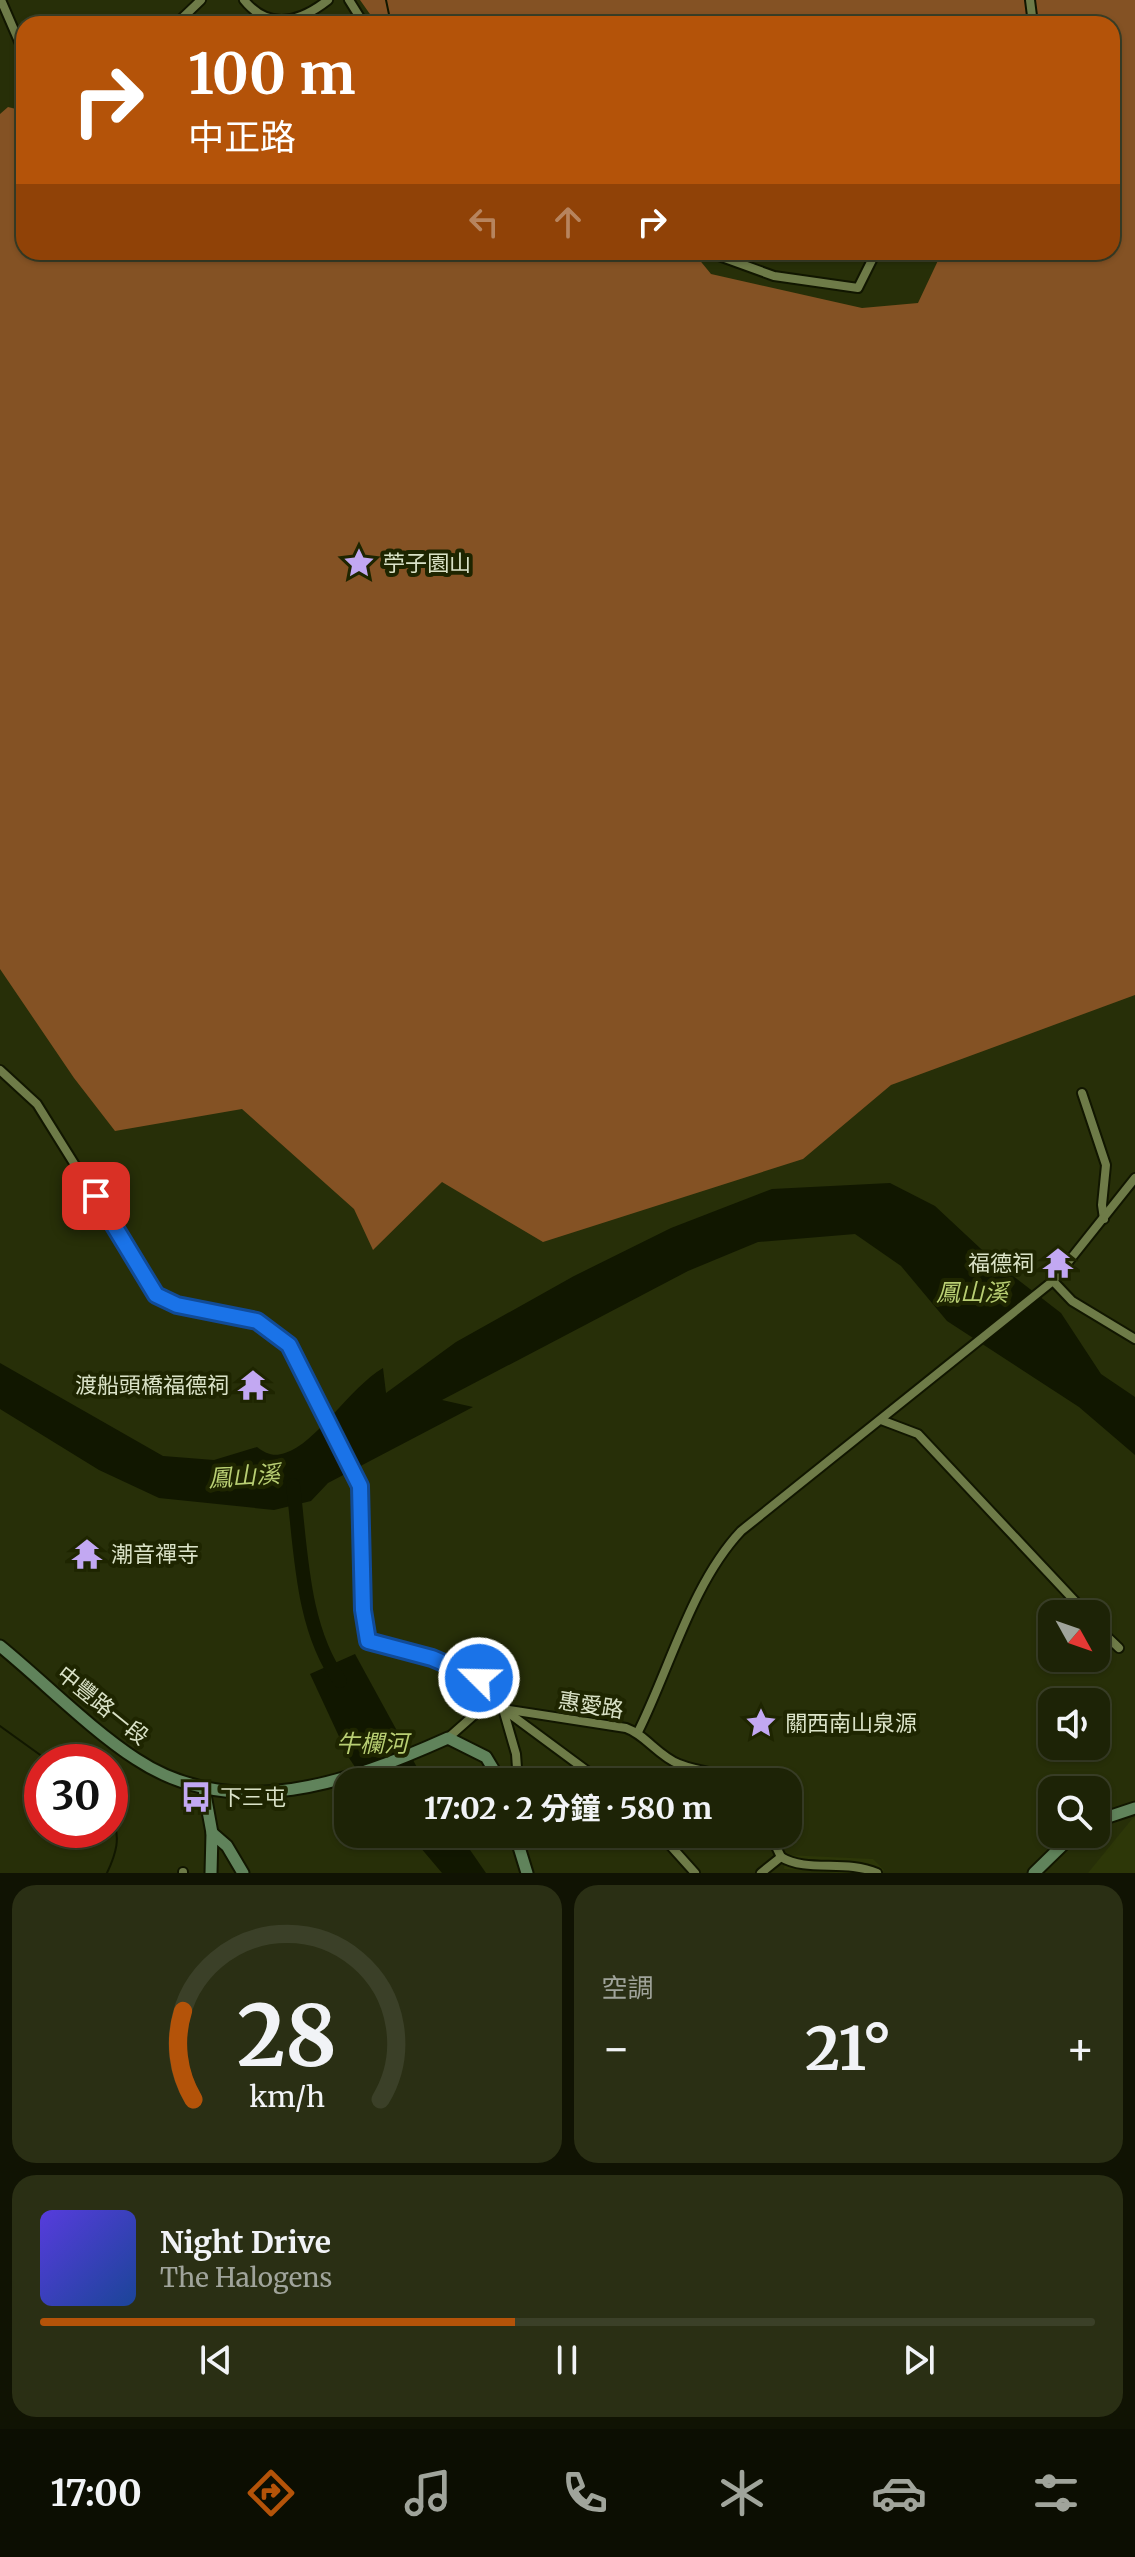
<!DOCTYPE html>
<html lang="zh-TW">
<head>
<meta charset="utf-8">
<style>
	:root { --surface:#1d2306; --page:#2a2f14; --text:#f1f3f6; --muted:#a0a49b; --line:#3b4028; --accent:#b45309 }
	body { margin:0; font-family:Merriweather,"Noto Sans TC",serif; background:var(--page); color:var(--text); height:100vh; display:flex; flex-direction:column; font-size:30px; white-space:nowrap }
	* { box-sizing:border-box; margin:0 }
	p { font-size:26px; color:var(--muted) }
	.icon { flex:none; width:44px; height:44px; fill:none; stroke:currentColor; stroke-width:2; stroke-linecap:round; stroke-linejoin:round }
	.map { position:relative; height:1873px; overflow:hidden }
	.details { display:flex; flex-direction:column; gap:12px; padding:12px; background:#101303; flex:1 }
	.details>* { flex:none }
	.hud { position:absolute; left:16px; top:16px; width:1104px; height:244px; border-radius:24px; box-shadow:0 2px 6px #0004,0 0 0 2px var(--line); background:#b45309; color:#fff; overflow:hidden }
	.needle { width:52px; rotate:130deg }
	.buttons { position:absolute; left:1038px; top:1600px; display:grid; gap:16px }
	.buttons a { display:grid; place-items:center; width:72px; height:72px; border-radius:16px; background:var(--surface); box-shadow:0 2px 6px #0004,0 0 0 2px var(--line); font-size:40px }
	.speed { position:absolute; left:24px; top:1744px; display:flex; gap:16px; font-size:40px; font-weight:700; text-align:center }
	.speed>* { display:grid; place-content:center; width:104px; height:104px; border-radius:50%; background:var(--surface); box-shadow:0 2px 6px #0004,0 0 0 2px var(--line); line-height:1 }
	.speed .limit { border:12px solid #d22; background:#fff; color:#111 }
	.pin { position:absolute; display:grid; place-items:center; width:68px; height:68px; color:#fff; margin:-34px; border-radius:16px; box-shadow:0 4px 12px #0006 }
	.me { position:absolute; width:88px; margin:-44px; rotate:293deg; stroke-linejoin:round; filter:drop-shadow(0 0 6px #0008) }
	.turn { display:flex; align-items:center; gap:28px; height:168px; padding:0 40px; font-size:36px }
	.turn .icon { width:104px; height:104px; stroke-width:2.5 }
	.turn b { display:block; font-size:56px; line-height:68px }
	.lanes { display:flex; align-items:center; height:76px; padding:0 40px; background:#0003; justify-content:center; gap:40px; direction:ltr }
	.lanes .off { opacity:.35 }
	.big { font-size:60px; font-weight:700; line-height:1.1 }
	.details .card { flex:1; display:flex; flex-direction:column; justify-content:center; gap:12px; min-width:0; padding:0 28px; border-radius:24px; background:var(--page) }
	.details .dial { align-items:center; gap:0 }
	.dial svg { height:208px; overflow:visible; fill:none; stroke:var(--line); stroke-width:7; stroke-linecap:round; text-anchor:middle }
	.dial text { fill:var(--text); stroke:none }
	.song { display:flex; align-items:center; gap:24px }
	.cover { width:96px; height:96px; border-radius:12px; background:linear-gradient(135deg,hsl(250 70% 55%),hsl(220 70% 35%)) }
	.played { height:8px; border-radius:4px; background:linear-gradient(90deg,var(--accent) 45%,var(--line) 45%) }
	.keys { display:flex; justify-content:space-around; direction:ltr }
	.heat { display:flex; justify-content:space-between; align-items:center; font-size:44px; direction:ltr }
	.details .tiles { flex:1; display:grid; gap:12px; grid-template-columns:1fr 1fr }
	.card:last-child { grid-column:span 2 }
	.trip { position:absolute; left:334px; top:1768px; width:468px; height:80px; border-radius:24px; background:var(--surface); box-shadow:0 2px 6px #0004,0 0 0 2px var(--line); font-weight:700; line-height:80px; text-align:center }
	.tab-bar { display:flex; height:128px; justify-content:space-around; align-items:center; background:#0c0e02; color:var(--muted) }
	.tab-bar .icon { width:56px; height:56px }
	.tab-bar .on { color:var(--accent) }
	.tab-bar b { font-size:36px; color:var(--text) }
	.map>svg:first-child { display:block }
	.built { fill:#2d3708 }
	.forest { fill:#845224 }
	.water { fill:#111700 }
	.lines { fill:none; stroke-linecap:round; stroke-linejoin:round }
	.stream { stroke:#111700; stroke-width:2 }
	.river { stroke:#111700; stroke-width:14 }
	.street-casing { stroke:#111600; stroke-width:12 }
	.secondary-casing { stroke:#111600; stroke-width:15 }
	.street { stroke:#6e7b48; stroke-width:8 }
	.secondary { stroke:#60835b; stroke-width:11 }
	.route-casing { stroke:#114b97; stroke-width:20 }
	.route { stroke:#1a73e8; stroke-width:14 }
	.labels { text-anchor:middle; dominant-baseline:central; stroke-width:8; stroke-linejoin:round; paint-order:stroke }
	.poi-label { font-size:22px; fill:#dae2c7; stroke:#1e2500; text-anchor:start }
	.street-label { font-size:22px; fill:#dae2c7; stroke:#1e2500 }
	.water-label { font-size:24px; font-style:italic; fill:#b9cf73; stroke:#1e2500 }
</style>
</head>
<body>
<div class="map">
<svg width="1135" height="1873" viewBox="0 0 1135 1873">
	<rect width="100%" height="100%" fill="#272f08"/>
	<g class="built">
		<path d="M1135 1817V1873H1088L1132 1819Z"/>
		<path d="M785 1855 873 1859 884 1870 881 1873H839L784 1869Z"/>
	</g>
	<path class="forest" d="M360 0H1135V995L891 1085 803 1159 543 1242 442 1182 373 1250 354 1209 242 1109 115 1131 74 1078 0 969V114L8 107 24 111V252H619L622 262 626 252H693L711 274 862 308 918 303 942 252H1112V119L1116 112 1112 104V24H377Z"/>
	<g class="water">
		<path d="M890 1183 935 1206 995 1262 1061 1313 1101 1374 1135 1397V1455L1079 1407 947 1321 901 1266 855 1234 758 1242 688 1271 442 1400 473 1407 328 1483 311 1501 274 1510 159 1498 99 1470 0 1409V1363L163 1456 214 1460 257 1447C266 1454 274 1457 285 1453 316 1444 350 1387 383 1368L386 1393 456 1342 574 1276 671 1228 772 1189Z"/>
		<path d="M355 1654 425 1782H365L349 1758 310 1674Z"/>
		<path d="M409 1834H459L486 1873H442Z"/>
	</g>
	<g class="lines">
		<g class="stream">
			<path d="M386 0 391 24"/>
			<path d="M0 1726 50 1762"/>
			<path d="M107 1873C115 1856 123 1835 110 1817"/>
		</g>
		<path class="river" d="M293 1485C301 1548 301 1627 340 1681"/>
		<defs>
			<g id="street">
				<path d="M1 0 24 53"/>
				<path d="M244 0C269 31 300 22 328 0"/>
				<path d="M349 0 364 24"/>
				<path d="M1030 0 1033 24"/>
				<path d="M176 24 201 0"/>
				<path d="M708 252 774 276 858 288 876 252"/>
				<path d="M0 1070 37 1104 156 1295 177 1305 257 1321 289 1345 360 1486 363 1610 368 1641 432 1658 479 1678 491 1700 602 1782"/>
				<path d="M1082 1093 1106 1165 1102 1205 1104 1219"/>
				<path d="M1053 1281 1072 1301 1135 1339"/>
				<path d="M881 1420 918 1434 1087 1614"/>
				<path d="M1096 1626 1119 1648"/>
				<path d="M638 1732C670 1668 692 1583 741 1531L1053 1281 1135 1178"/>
				<path d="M448 1738 491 1700"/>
				<path d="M518 1782 516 1754 503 1709 626 1728C646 1735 658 1756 679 1764 703 1774 731 1773 755 1782"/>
				<path d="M660 1834 695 1873"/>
				<path d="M781 1857C807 1873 846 1859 877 1873"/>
				<path d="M183 1873V1872"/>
				<path d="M761 1873 781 1857 770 1834"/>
			</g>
			<g id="secondary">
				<path d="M0 1646C43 1681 90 1729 136 1759 234 1824 350 1782 448 1738L486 1757 501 1782"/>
				<path d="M204 1789 212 1833 211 1873"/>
				<path d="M1096 1821 1135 1808"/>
				<path d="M212 1833 227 1846 243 1873"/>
				<path d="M515 1834 527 1873"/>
				<path d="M1034 1873 1074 1834"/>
			</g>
		</defs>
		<use href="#street" class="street-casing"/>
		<use href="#secondary" class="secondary-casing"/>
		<use href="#street" class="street"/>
		<use href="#secondary" class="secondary"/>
	</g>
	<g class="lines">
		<defs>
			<path id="route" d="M96 1196 156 1295 177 1305 257 1321 289 1345 360 1486 363 1610 368 1641 432 1658 479 1678"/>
		</defs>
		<use href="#route" class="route-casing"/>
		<use href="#route" class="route"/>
	</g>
	<defs>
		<symbol id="sight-bare" viewBox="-9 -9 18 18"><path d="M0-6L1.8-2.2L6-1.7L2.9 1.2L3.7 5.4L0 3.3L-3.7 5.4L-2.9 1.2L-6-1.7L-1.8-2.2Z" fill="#c2a8f2" stroke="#1e2500" stroke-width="2.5" paint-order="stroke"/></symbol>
		<symbol id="temple-bare" viewBox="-9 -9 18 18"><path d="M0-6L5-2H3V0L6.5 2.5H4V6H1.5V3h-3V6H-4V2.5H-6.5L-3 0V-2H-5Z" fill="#c2a8f2" stroke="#1e2500" stroke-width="2.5" paint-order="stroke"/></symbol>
		<symbol id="bus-bare" viewBox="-9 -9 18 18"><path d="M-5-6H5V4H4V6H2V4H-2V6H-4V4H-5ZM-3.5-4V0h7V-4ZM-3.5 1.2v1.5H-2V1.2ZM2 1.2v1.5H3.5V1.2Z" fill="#c2a8f2" stroke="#1e2500" stroke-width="2.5" paint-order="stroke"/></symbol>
	</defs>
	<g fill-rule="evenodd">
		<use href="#sight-bare" x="337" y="541" width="44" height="44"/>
		<use href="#temple-bare" x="1036" y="1241" width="44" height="44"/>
		<use href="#temple-bare" x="231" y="1363" width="44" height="44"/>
		<use href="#temple-bare" x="65" y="1532" width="44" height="44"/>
		<use href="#sight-bare" x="739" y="1701" width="44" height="44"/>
		<use href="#bus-bare" x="174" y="1775" width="44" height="44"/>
	</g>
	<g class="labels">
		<g class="poi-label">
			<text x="383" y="563">苧子園山</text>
			<text x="1034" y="1263" text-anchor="end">福德祠</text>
			<text x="229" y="1385" text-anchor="end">渡船頭橋福德祠</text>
			<text x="111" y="1554">潮音禪寺</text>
			<text x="785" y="1723">關西南山泉源</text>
			<text x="220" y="1797">下三屯</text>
		</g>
		<g class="street-label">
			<text transform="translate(103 1705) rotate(39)">中豐路一段</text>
			<text transform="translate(591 1705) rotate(9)">惠愛路</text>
		</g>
		<g class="water-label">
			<text x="972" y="1292">鳳山溪</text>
			<text transform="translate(244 1476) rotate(-4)">鳳山溪</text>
			<text x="372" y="1743">牛欄河</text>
		</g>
	</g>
</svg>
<div class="buttons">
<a><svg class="needle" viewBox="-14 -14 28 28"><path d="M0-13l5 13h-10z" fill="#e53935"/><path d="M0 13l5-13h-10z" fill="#a0a49b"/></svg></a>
<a><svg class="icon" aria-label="sound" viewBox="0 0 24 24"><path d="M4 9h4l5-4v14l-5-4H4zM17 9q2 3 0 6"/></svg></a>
<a><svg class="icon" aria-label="search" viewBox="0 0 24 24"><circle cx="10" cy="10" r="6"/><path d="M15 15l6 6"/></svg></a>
</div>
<div class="speed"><div class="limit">30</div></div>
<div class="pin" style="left:96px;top:1196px;background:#d93025"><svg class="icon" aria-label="arrive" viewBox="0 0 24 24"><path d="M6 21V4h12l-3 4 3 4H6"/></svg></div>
<svg class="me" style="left:479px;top:1678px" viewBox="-20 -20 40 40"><circle r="17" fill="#1a73e8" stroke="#fff" stroke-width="3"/><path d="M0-11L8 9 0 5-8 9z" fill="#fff"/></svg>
<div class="trip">17:02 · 2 分鐘 · 580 m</div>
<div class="hud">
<div class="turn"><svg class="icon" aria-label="right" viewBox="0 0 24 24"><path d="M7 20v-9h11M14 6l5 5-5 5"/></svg><div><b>100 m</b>中正路</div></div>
<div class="lanes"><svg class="icon off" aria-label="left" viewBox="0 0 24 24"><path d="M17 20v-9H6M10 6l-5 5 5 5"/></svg><svg class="icon off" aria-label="ahead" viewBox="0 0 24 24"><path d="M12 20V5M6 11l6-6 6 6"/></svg><svg class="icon" aria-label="right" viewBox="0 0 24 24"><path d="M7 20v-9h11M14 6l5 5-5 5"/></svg></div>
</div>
</div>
<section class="details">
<div class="tiles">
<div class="card dial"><svg viewBox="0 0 100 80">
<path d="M14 69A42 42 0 1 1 86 69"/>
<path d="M14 69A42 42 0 0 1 10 35" stroke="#b45309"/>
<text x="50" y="56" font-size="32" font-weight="700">28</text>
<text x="50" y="72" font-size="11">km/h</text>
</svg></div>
<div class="card"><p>空調</p>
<div class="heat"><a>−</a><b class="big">21°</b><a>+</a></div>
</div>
<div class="card">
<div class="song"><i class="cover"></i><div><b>Night Drive</b><p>The Halogens</p></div></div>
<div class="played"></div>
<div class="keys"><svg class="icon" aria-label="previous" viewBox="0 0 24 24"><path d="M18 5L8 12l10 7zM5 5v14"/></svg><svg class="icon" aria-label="pause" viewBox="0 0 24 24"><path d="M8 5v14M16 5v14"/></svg><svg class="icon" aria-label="next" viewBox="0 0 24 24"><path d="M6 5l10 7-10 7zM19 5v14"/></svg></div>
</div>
</div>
</section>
<nav class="tab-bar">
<b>17:00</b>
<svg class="icon on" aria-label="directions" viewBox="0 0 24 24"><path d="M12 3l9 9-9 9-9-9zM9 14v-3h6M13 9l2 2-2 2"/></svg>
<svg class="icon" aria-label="music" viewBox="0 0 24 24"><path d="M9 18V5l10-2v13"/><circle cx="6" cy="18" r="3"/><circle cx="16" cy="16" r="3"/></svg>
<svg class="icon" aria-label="phone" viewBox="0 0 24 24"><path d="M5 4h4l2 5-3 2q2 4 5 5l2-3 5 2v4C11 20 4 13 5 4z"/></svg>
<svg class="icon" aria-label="climate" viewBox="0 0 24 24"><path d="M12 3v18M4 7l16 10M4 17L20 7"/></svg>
<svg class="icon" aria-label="car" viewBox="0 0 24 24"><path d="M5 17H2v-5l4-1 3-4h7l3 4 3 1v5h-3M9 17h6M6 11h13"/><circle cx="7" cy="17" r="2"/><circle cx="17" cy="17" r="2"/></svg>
<svg class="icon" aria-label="filters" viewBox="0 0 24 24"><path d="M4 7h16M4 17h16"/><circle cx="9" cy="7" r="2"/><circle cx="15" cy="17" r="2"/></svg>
</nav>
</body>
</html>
